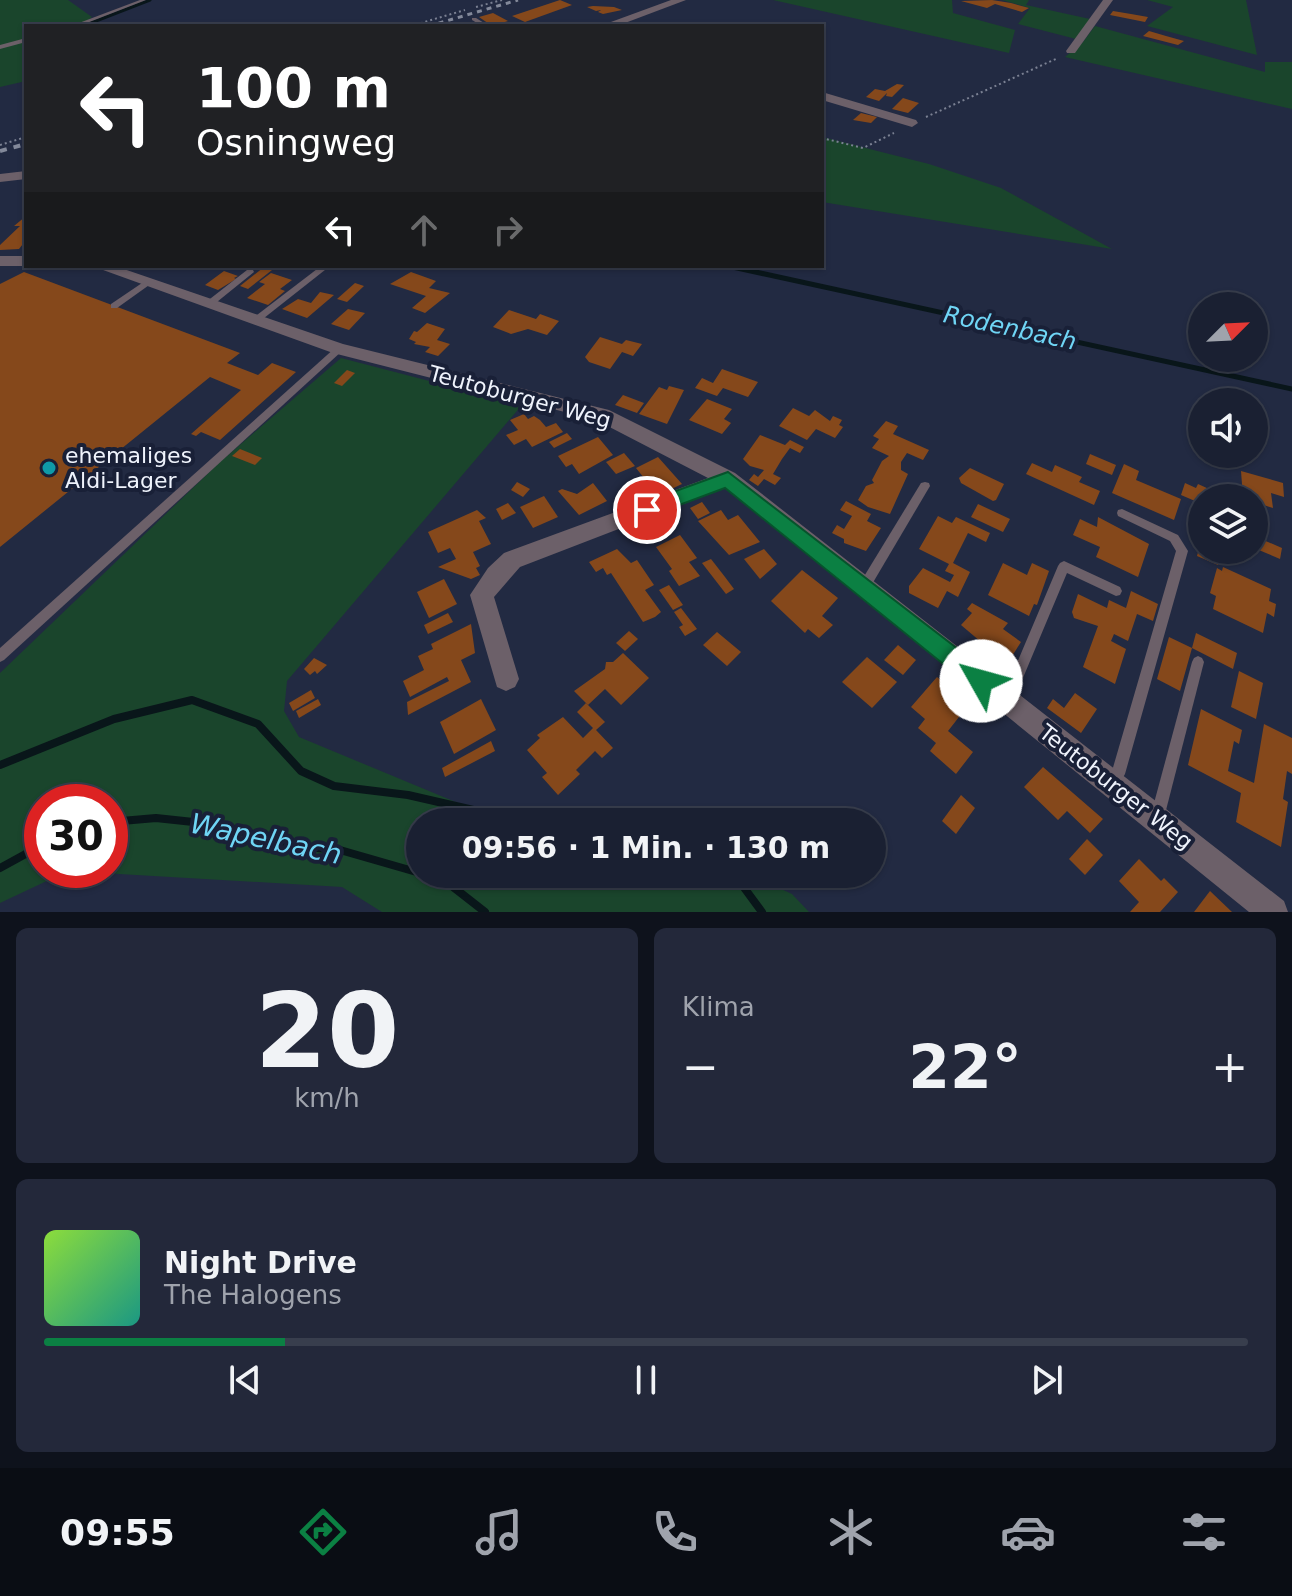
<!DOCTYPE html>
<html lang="de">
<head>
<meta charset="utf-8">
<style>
	:root { --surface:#1a2032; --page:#23283a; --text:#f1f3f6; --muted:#9fa3ac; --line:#383e4d; --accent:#0b8043 }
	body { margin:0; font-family:"DejaVu Sans",sans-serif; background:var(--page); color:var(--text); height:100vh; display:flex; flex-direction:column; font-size:30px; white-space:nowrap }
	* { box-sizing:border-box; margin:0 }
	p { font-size:26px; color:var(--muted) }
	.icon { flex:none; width:44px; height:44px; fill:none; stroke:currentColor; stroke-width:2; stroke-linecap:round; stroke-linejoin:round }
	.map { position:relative; height:912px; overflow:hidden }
	.drawer { display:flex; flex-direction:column; gap:16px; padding:16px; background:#0e121c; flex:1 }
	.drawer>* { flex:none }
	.hud { position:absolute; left:24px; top:24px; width:800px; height:244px; border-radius:0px; box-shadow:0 2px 6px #0004,0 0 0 2px var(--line); background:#202124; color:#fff; overflow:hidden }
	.needle { width:52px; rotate:66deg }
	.controls { position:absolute; left:1188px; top:292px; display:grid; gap:16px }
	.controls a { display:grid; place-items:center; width:80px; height:80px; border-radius:50%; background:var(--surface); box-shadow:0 2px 6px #0004,0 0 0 2px var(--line); font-size:40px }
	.speed { position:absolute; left:24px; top:784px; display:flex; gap:16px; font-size:40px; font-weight:700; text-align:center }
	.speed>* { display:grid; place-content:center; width:104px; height:104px; border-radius:50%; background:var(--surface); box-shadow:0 2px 6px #0004,0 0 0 2px var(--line); line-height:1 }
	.speed .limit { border:12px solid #d22; background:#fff; color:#111 }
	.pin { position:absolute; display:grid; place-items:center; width:68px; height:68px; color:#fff; margin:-34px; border:4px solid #fff; border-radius:50%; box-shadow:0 2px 8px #0007 }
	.me { position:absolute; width:88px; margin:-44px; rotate:308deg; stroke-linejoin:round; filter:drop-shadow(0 0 6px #0008) }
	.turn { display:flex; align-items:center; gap:28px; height:168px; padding:0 40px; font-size:36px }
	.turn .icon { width:104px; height:104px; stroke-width:2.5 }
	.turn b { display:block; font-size:56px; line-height:68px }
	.lanes { display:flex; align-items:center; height:76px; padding:0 40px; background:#0003; justify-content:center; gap:40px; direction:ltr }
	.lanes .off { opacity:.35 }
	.big { font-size:60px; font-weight:700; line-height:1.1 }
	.drawer .tile { flex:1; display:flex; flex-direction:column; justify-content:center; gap:12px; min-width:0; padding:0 28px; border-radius:12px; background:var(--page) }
	.drawer .dial { align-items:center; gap:0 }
	.dial b { font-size:104px; line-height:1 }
	.song { display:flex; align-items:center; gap:24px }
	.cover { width:96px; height:96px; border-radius:12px; background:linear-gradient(135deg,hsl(90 70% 55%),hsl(170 70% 35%)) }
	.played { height:8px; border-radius:4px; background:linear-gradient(90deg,var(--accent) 20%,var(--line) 20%) }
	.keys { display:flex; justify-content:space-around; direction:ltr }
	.heat { display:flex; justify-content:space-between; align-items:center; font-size:44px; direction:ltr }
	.drawer .tiles { flex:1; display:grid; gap:16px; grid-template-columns:1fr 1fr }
	.tile:last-child { grid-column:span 2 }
	.trip { position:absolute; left:406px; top:808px; width:480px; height:80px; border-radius:40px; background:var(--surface); box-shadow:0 2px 6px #0004,0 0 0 2px var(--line); font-weight:700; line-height:80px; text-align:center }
	.tab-bar { display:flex; height:128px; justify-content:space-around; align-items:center; background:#0a0d14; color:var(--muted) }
	.tab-bar .icon { width:56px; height:56px }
	.tab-bar .on { color:var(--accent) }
	.tab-bar b { font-size:36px; color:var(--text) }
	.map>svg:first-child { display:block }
	.green { fill:#1a452c; fill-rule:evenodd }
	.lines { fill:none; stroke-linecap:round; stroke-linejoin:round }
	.stream-far2 { stroke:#09161a; stroke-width:3 }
	.stream-far1 { stroke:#09161a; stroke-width:5 }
	.stream { stroke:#09161a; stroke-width:8 }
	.building { fill:#85481b }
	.path { stroke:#7b8193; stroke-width:2; stroke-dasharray:2 3; stroke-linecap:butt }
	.service { fill:#6c6069; fill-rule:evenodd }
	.minor { fill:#6c6069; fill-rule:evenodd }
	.tertiary { fill:#6c6069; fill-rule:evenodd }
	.rail-far1 { stroke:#83899a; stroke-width:3; stroke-dasharray:5 5; stroke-linecap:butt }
	.rail { stroke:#83899a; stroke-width:4; stroke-dasharray:7 7; stroke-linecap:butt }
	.route { fill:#0b8043; stroke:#07532c; stroke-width:2 }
	.culture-dot { fill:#0f9aa8; stroke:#192037; stroke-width:3 }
	.labels { text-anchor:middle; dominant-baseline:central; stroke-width:8; stroke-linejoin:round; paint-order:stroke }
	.street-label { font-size:22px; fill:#eff3fc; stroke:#192037 }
	.poi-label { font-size:22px; fill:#eff3fc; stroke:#192037; text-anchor:start }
	.water-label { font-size:24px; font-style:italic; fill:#6fd5f5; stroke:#192037 }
	.near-water-label { font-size:28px; font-style:italic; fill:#6fd5f5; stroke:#192037 }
</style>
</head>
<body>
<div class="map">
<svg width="1292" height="912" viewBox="0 0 1292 912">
	<rect width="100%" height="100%" fill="#222a42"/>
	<g class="green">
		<path d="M0 0H68L92 17 80 26H26V81L0 87Z"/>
		<path d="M773 0H952L953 13 1015 30 1009 53Z"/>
		<path d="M1002 0H1029L1026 5 1090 19 1076 39 1018 24 1030 8Z"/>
		<path d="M1147 0H1246L1257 55 1147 26 1173 7Z"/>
		<path d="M1095 26 1265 72V62H1292V109L1065 57 1083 42Z"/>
		<path d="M822 137 929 164 1001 188 1112 249 822 202Z"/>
		<path d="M341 358 522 405 287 681 284 711 299 737 470 808 589 810 620 822H420V874H748L792 894 809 912H382L342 887 68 871 0 903V673L220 462ZM42 802H110V870H42Z"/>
	</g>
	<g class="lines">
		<path class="stream-far2" d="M83 26 150 0"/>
		<path class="stream-far1" d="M728 266 1292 389"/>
		<g class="stream">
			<path d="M0 765 114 719 192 700 258 724 301 771 334 786 408 795 526 822"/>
			<path d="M110 822 156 818 212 824 305 847 340 850 420 873"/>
			<path d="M0 868 42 845"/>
			<path d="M424 874 448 883 485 912"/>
			<path d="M637 874 642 877 692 874"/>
			<path d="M734 874 762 912"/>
		</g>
	</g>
	<g class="building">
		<path d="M560 0 572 5 525 22 512 16Z"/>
		<path d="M992 0 1011 3 1029 8 1022 12 995 4 987 8 961 1Z"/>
		<path d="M593 6 614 7 622 10 603 14 598 12 601 10 596 11 587 7Z"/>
		<path d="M1113 11 1131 14 1148 17 1145 22 1110 15Z"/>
		<path d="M493 13 508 21 492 26 479 17Z"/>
		<path d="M1149 31 1166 36 1184 41 1178 45 1143 36Z"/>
		<path d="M897 84 904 85 892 97 886 96 887 93 879 101 866 97 875 89 885 91Z"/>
		<path d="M903 98 919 103 908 113 892 109Z"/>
		<path d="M861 113 877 117 871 123 853 120Z"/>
		<path d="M26 216V240L19 249 0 250V245L20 226H14Z"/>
		<path d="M264 267 272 270 248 289 240 286Z"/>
		<path d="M224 271 238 276 234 278 236 279 218 290 205 285Z"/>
		<path d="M24 272 240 353 227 363 258 375 272 363 296 372 220 440 201 432 196 436 191 434 241 390 210 377 0 547V284Z"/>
		<path d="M411 272 436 281 429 288 450 293 425 313 412 308 426 296 390 284Z"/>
		<path d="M271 273 292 280 280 289 285 291 268 305 247 298 265 284 259 282Z"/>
		<path d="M355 283 364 286 347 302 337 299Z"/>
		<path d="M320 292 334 295 307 318 282 309 298 299 311 303Z"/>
		<path d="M348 309 365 313 349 330 331 324Z"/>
		<path d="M509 310 536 319 540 314 559 321 547 335 528 329 511 334 493 327Z"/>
		<path d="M427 323 445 329 437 340 450 344 438 356 425 352 430 347 414 344 416 342 409 339 414 331 417 332Z"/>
		<path d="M600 337 622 344 626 340 642 344 633 356 622 352 610 369 589 362 585 357Z"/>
		<path d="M722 369 758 382 748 397 723 388 717 396 695 388 702 378 713 383Z"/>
		<path d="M347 370 355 373 342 386 334 383Z"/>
		<path d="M669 386 684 390 667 424 639 414 659 387 667 390Z"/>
		<path d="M623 395 644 403 637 413 615 405Z"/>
		<path d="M707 399 732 409 724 419 731 423 722 434 689 420Z"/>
		<path d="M793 408 809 416 815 410 830 421 833 416 842 420 839 425 843 427 835 438 816 429 807 440 779 426Z"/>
		<path d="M524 414 528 419 534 416 540 420 546 427 556 423 563 432 532 447 526 439 514 445 506 435 518 430 510 420Z"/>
		<path d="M886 421 898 426 893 434 929 450 923 460 907 453 901 462V470L908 474 890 514 868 507 858 500 866 486 874 483 872 480 882 461 889 456 872 448 879 439 873 436Z"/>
		<path d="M567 433 572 439 554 448 549 442Z"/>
		<path d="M760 435 785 445 790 440 804 447 800 453 790 448 782 459 773 474 781 478 775 485 764 479 758 486 749 480 754 474 758 477 764 470 750 466 743 459Z"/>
		<path d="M598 437 613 455 579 474 572 464 566 467 558 456Z"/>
		<path d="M240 449 262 458 255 465 232 456Z"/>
		<path d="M624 453 635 466 616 474 606 462Z"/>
		<path d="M1090 454 1116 465 1112 475 1086 464Z"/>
		<path d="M658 457 682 484 638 505 630 495 641 489 635 483 644 478 636 468Z"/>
		<path d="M1032 463 1052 472 1055 465 1082 477 1079 482 1100 491 1094 505 1026 474Z"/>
		<path d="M1124 464 1139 471 1136 480 1181 499 1174 520 1112 493Z"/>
		<path d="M970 468 1004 484 996 500 993 501 961 483 959 478Z"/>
		<path d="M1241 471 1283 483 1284 497 1271 493 1273 508 1254 502V498H1243Z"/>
		<path d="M517 482 530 489 523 497 511 490Z"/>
		<path d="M593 483 607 501 579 515 558 491 562 489 577 494Z"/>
		<path d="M1185 483 1196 488 1198 484 1209 489 1206 498H1202V504L1181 495Z"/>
		<path d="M544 496 558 517 533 528 520 507Z"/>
		<path d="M846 501 871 514 867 521 881 528 866 551 844 543V539L832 533 837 525 844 529 852 516 840 510Z"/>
		<path d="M702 502 710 513 698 519 690 508Z"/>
		<path d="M508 503 516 513 502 520 496 509Z"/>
		<path d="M978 504 1010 519 1003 532 971 517Z"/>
		<path d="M477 510 486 518 479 521 491 544 473 552 480 566 476 568 480 575 471 579 438 567 456 559 450 548 438 553 428 532Z"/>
		<path d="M721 510 728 520 738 515 760 542 729 555 698 521Z"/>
		<path d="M938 516 952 523 956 517 990 533 986 542 968 533 953 563 970 572 958 597 947 591 938 608 909 593V586L923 568 950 582 954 575 945 571 949 564 919 549Z"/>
		<path d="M1098 517 1149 544 1138 577 1096 557 1100 547 1073 535 1080 519 1097 527Z"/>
		<path d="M680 535 697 558 689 562 700 576 679 586 669 571 672 569 656 547Z"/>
		<path d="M1254 536 1282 548 1280 559 1254 548Z"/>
		<path d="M1201 541 1202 550H1222L1218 565 1197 556Z"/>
		<path d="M617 549 631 563 637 560 654 585 645 590 661 612 655 617 643 622 611 573 607 575 603 568 596 572 589 562Z"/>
		<path d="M764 549 777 564 760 579 744 559Z"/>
		<path d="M711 559 725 577 734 589 726 594 702 563Z"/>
		<path d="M1003 563 1027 575 1032 563 1049 571 1037 605 1034 604 1029 616 988 595Z"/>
		<path d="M1223 567 1271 589 1269 601 1276 604 1274 617 1267 613 1263 633 1213 609 1216 596 1210 593 1217 568 1222 571Z"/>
		<path d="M802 570 838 598 822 616 833 625 819 638 808 629 805 633 771 601Z"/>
		<path d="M444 579 457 604 429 618 417 592Z"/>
		<path d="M669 585 683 605 673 610 659 590Z"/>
		<path d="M1131 591 1158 604 1153 621 1137 614 1128 641 1114 634 1111 641 1126 649 1115 684 1083 667 1098 626 1074 618 1072 612 1078 594 1107 608 1109 600 1126 608Z"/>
		<path d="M972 603 1008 623 1003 629 1021 642 1007 664 961 625 972 613 967 609Z"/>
		<path d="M681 608 697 629 685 636 679 627 683 625 674 612Z"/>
		<path d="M448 613 453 622 428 634 424 625Z"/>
		<path d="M471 624 475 653 461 660 471 682 408 715 407 702 449 681 447 677 410 697 403 681 424 670 418 656 433 649 431 644Z"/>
		<path d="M629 631 638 639 625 651 616 643Z"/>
		<path d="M717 632 741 652 727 666 703 645Z"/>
		<path d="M1196 633 1237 653 1233 669 1192 648 1180 691 1157 679 1169 637 1192 648Z"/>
		<path d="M898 645 916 660 903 675 884 660Z"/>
		<path d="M623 653 649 678 621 705 605 689 588 705 574 691 605 669 606 662H613Z"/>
		<path d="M867 657 897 682 872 708 842 682Z"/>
		<path d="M314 658 327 665 317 674 315 671 310 675 304 669Z"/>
		<path d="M1239 671 1263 683 1256 719 1231 707Z"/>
		<path d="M937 677 970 703 948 731 973 752 956 774 930 751 936 743 918 728 925 719 911 707Z"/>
		<path d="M311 690 315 698 293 711 289 703Z"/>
		<path d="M1075 693 1097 709 1081 733 1047 708 1053 699 1064 708Z"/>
		<path d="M318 699 321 705 299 718 296 711Z"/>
		<path d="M481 699 496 730 454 754 440 722Z"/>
		<path d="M586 703 605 722 596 730 613 748 602 758 595 751 576 770 580 774 558 795 542 777 547 773 527 750 540 738 537 735 563 717 583 738 593 728 577 712Z"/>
		<path d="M1201 709 1242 730 1239 744 1234 741 1228 771 1254 783 1264 724 1292 738V774L1287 771 1283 799 1288 802 1281 847 1236 822 1241 793 1188 765Z"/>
		<path d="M491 741 495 751 445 777 442 768Z"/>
		<path d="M1043 767 1103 819 1090 833 1067 811 1058 820 1024 787Z"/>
		<path d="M961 795 975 808 956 834 942 821Z"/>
		<path d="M689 808 705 822H678Z"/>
		<path d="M1087 839 1103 855 1085 875 1069 859Z"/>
		<path d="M1139 859 1161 881 1164 878 1178 892 1160 912H1130L1139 902 1119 881Z"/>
		<path d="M1210 891 1232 912H1194Z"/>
	</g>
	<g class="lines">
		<g class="path">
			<path d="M476 7 502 0"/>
			<path d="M411 26 465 10"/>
			<path d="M926 117 1058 58"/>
			<path d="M822 138 863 148 894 133"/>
			<path d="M0 145 26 137"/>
		</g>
		<g class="service">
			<path d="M140 0H146L79 26H71Z"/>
			<path d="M472 18H476L489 26H482L472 20Z"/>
			<path d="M26 38V42L0 49V45Z"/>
			<path d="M321 266H330L259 322H253V318Z"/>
			<path d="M247 270H253L254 272 212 306H206V302Z"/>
			<path d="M145 281H148L152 283 117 308H111V304Z"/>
			<path d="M339 346 342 347 343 349 342 351 4 660 0 662V648L336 347Z"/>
			<path d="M925 482 929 483 930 486 868 591 864 592 860 591 858 587 860 583 921 483Z"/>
			<path d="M1122 509 1178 535 1188 551 1125 774 1118 786 1113 788 1108 786 1106 781 1112 771 1176 551 1170 541 1118 516 1117 513 1118 510Z"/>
			<path d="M1064 561 1120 587 1122 591 1120 595 1116 596 1067 573 1015 697 1006 704 1001 702 1000 698 1006 689 1058 566 1060 563Z"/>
			<path d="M1198 656 1202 658 1204 662 1164 818 1162 823 1157 825 1152 823 1150 818 1192 662 1194 658Z"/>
		</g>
		<g class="minor">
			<path d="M1103 0H1113L1075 53H1067L1066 51Z"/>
			<path d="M822 92 916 120 918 123 912 127 822 100Z"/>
			<rect x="0" y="256" width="26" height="10"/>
			<path d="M92 266H115L343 344 609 410 735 473 1284 901 1288 912H1249L725 488 520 567 494 597 519 679 515 687 506 691 497 687 470 595 488 568 504 553 708 478 596 420 333 353Z"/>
		</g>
		<g class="tertiary">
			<path d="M671 0H686L617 26H600Z"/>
			<path d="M26 171V179L0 182V174Z"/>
		</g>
		<path class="rail-far1" d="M429 26 518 0"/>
		<path class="rail" d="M0 151 26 144"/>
	</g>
	<path class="route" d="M728 472 989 673 993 681 989 688 981 692 973 688 725 488 647 517 640 515 637 510 640 504Z"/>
	<circle class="culture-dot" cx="49" cy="468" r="8"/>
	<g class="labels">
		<g class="street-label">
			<text transform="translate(520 397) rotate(15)">Teutoburger Weg</text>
			<text transform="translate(1116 787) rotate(38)">Teutoburger Weg</text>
		</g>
		<g class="poi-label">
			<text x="65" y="455">ehemaliges<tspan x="65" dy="25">Aldi-Lager</tspan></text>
		</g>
		<g class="water-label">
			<text transform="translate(1010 328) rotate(12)">Rodenbach</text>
		</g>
		<g class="near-water-label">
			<text transform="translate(266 839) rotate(12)">Wapelbach</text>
		</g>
	</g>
</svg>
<div class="controls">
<a><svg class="needle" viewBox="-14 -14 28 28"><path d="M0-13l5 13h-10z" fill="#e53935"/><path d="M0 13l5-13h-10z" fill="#9fa3ac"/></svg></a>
<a><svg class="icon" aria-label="sound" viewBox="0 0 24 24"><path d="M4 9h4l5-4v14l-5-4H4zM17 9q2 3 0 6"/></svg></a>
<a><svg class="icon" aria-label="layers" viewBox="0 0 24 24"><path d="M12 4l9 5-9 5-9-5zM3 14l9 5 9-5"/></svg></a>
</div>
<div class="speed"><div class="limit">30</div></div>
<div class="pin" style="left:647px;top:510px;background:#d93025"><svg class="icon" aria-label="arrive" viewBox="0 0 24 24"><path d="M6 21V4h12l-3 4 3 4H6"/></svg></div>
<svg class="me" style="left:981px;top:681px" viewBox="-20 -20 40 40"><circle r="19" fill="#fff"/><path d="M0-13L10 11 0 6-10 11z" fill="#0b8043"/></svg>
<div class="trip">09:56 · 1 Min. · 130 m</div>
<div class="hud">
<div class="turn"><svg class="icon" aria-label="left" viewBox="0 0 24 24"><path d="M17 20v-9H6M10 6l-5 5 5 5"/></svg><div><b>100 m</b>Osningweg</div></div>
<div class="lanes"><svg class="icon" aria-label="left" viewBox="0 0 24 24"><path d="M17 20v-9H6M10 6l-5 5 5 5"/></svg><svg class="icon off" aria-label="ahead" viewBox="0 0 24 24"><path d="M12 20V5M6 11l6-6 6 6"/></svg><svg class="icon off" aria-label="right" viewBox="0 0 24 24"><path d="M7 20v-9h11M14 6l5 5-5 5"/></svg></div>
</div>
</div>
<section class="drawer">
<div class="tiles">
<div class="tile dial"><b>20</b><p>km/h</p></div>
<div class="tile"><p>Klima</p>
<div class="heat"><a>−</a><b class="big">22°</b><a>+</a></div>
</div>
<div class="tile">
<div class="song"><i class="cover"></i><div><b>Night Drive</b><p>The Halogens</p></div></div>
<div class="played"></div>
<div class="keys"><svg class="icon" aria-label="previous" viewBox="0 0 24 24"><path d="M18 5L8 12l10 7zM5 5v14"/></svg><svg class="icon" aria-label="pause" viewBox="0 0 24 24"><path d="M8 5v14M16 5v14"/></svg><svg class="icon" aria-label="next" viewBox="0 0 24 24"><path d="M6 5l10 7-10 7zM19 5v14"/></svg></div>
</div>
</div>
</section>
<nav class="tab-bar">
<b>09:55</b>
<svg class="icon on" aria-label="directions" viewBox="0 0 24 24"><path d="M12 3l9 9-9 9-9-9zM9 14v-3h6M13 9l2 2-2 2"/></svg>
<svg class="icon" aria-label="music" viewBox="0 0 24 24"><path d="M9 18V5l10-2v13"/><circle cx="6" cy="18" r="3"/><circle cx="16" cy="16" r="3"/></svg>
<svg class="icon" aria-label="phone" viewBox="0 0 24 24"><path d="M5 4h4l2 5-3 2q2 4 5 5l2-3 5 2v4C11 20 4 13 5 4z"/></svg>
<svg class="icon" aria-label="climate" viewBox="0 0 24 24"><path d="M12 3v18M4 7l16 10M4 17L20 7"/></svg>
<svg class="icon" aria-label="car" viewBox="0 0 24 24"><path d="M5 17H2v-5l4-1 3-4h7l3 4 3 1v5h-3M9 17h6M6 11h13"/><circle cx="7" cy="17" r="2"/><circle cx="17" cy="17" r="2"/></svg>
<svg class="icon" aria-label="filters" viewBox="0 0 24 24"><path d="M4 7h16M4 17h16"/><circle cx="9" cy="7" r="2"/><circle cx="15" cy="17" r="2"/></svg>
</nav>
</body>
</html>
